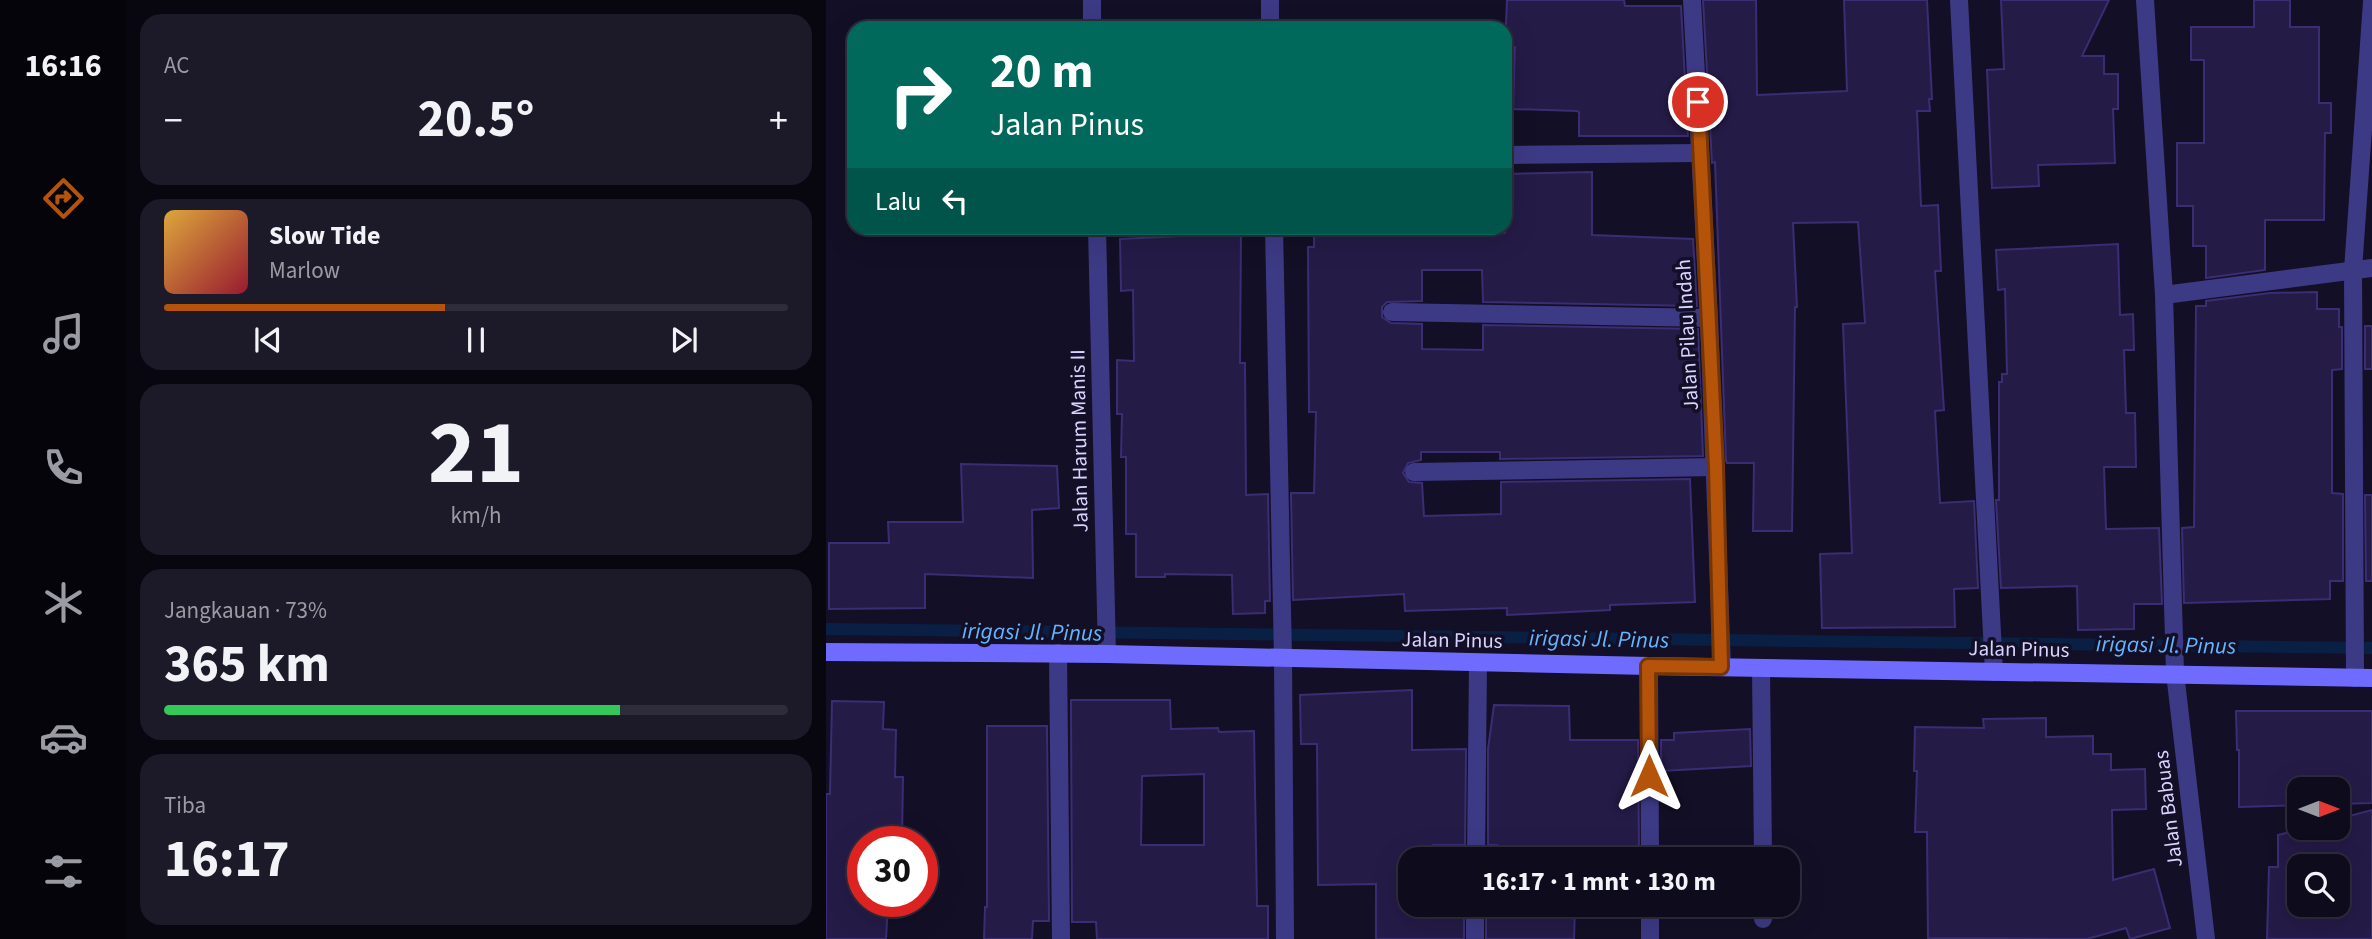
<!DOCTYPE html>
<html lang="id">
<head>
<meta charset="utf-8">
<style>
	:root { --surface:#0e0b1c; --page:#1c1929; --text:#f1f3f6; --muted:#9b9ba3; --line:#2e2b3b; --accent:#b45309 }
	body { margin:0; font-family:"Source Sans 3",sans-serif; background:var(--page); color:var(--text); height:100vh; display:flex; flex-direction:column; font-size:26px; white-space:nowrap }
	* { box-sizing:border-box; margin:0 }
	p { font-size:23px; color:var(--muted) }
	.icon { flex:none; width:38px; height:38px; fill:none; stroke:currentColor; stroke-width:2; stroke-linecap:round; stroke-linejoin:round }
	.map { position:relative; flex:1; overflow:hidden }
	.side { display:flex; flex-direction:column; gap:14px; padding:14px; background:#08060f; width:700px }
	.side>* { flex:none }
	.banner { position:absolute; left:21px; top:21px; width:665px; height:214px; border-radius:21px; box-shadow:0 7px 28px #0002,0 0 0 2px var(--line); background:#00695c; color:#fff; overflow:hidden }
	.needle { width:46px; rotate:90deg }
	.controls { position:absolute; left:1461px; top:777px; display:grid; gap:14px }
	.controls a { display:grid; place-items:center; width:63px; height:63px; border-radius:14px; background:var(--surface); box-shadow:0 7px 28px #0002,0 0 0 2px var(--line); font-size:35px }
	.speed { position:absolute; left:21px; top:826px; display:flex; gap:14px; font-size:35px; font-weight:700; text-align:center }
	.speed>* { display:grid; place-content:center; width:91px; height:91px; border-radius:50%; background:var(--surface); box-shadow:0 7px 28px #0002,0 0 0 2px var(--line); line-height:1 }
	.speed .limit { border:10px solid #d22; background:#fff; color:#111 }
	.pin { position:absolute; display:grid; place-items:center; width:60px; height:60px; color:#fff; margin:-30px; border:4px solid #fff; border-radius:50%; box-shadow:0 2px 7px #0007 }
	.me { position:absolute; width:77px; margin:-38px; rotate:0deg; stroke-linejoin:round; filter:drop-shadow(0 0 5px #0008) }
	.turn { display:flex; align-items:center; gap:24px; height:147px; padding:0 28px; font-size:32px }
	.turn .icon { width:91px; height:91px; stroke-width:2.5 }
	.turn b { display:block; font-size:49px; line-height:60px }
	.then { display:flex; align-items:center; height:66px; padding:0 28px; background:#0003; gap:14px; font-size:26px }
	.big { font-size:52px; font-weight:700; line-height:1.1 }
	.side .widget { flex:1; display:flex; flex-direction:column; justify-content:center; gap:10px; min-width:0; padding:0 24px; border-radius:21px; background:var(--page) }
	.side .dial { align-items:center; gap:0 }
	.dial b { font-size:91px; line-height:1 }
	.song { display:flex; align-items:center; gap:21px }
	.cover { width:84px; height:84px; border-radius:10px; background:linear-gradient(135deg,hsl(40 70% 55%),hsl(350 70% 35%)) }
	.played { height:7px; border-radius:4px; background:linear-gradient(90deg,var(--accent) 45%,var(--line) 45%) }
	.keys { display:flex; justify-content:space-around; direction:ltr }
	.heat { display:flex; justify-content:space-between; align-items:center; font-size:38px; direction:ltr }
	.charge { height:10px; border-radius:5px; background:linear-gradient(90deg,#34c759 73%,var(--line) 0) }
	.trip { position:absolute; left:572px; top:847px; width:402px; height:70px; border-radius:21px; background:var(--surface); box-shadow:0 7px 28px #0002,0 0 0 2px var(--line); font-weight:700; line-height:70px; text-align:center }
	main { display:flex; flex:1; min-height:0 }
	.menu { display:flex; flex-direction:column; width:126px; justify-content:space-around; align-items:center; background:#06040b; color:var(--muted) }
	.menu .icon { width:49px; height:49px }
	.menu .selected { color:var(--accent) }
	.menu b { font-size:32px; color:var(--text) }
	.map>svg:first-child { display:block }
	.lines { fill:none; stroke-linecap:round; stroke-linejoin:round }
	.stream { stroke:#0a1f44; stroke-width:12 }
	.building { fill:#241b47; stroke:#3b2d73; stroke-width:2; fill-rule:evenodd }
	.street { stroke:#3d3a85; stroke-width:18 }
	.secondary { stroke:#6f6bff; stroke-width:18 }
	.route-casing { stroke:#753606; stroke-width:18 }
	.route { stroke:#b45309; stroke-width:12 }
	.labels { text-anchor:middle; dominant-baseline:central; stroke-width:7; stroke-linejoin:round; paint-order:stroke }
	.street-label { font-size:21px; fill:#d9d4ff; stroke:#130f26 }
	.water-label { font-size:23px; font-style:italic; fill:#62b6ff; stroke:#130f26 }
</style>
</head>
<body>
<main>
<nav class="menu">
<b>16:16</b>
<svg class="icon selected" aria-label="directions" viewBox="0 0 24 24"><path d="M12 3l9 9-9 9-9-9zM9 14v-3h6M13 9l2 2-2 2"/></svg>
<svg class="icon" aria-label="music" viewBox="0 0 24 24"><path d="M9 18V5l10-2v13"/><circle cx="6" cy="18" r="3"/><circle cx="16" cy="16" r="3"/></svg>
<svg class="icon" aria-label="phone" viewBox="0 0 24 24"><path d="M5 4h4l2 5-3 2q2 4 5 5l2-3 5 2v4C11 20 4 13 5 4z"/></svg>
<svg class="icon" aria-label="climate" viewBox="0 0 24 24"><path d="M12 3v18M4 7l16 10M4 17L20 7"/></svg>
<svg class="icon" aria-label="car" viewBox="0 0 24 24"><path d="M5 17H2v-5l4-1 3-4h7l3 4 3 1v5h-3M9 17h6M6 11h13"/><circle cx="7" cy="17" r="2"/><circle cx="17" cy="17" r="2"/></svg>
<svg class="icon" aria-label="filters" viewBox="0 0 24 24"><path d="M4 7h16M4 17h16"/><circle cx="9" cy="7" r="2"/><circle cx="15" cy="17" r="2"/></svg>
</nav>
<section class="side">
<div class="widget"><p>AC</p>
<div class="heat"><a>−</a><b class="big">20.5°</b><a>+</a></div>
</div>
<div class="widget">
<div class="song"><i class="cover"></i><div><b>Slow Tide</b><p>Marlow</p></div></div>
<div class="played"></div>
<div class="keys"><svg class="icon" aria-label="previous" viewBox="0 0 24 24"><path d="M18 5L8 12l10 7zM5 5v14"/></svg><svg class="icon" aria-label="pause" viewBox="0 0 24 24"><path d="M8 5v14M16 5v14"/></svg><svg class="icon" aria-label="next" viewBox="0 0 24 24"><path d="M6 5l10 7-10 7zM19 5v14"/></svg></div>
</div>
<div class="widget dial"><b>21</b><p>km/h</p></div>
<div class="widget"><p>Jangkauan · 73%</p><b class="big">365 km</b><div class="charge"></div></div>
<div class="widget"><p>Tiba</p><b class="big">16:17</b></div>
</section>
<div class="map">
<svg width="1546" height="939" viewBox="0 0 1546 939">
	<rect width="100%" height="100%" fill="#130f26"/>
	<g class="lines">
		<path class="stream" d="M0 629 1546 648"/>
	</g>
	<g class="building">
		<path d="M681 0H798L799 6H855L862 136H753V112L751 111 687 109 689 47H679Z"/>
		<path d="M877 0H930L931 95 1021 91 1018 0H1101L1106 99H1103L1104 111H1091L1095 206 1112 205 1115 271H1109L1118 410 1109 411 1114 503 1148 501 1152 588 1128 589 1129 627 996 628 994 554 1026 553 1017 324 1039 323 1032 222 967 223 971 307H969L966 531H927L928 463H901L900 461 889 162 886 163Z"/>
		<path d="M1175 0H1283L1256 56H1278V74H1292V109H1287L1289 163 1212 165 1213 186 1166 188 1161 70 1178 69Z"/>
		<path d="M1428 0H1464V27H1493V103H1505V133H1499L1498 220H1439V270L1380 278V246H1367V206H1351V143H1378V60H1365V27H1428Z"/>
		<path d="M766 172V235L867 239 871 306 657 302 656 270H596V301L561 302 556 307V317L565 323 596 324V349L657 350V325L872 329 877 456 674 459V452H595V460L582 463 577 473 583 482 596 483 598 516 675 514V482L864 479 869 602 784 605V610L681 615V608L579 611 578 594 467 600 465 493H488L490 412H483L482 247H488V228H532L533 236 679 233V174Z"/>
		<path d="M376 228H415L414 363H419L420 495 442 494 444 601H439V613L407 614 406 575 339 574V577H310V534H300V457H295L296 414H291V360L308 361 307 290 295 291 294 239 376 235Z"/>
		<path d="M1292 244 1294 315 1307 314 1308 350H1298L1300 413H1309L1310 467H1278L1280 529 1333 528 1336 604H1308V629L1252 630 1251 586 1175 588 1170 500H1173V382H1176V374H1181L1179 289 1172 290 1170 250Z"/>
		<path d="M1491 292V309H1513V327H1516V369L1506 370V493L1517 494V581H1504V599L1358 603 1356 528 1368 527 1370 306H1380V301L1444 293Z"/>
		<rect x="1539" y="326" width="7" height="43"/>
		<path d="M135 464 231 466 233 508 206 510 207 578 99 574V608L3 609V543H63L62 522H137Z"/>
		<path d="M1539 495H1546V581H1540Z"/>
		<path d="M586 690V750L640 749 639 845H607L608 859H584V905H609V908H638V939H550V884L492 885 491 744H475L474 695Z"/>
		<path d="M245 700H344L345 729 392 728 393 732 428 731 431 906H442V939H271L270 922H246ZM378 774V845H315L316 776Z"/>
		<path d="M6 701 58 702 57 729 70 730 69 777H77L76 840 37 839V903L62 904 60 939H0V794H4Z"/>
		<path d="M668 705 743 706 744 740H812L813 852 750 853V859H671V845H662V749Z"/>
		<path d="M1410 711H1546V803L1512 804V789H1474V805L1413 807V750H1411Z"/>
		<path d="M1220 718V737L1267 736V754H1285V770L1319 769 1320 809 1286 810 1287 880 1328 869 1344 928 1304 939 1300 928 1261 939 1102 938 1101 832H1089L1091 771H1088L1089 727 1158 728 1157 719Z"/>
		<path d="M161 726H221L223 921H207L206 939H158L159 907H161Z"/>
		<path d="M924 729 925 766 835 771V740H848V733Z"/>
		<path d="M1546 810V939H1441L1443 867H1452V835L1481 828H1512V819ZM1474 866H1512V905H1474Z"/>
		<path d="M666 905H749L748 939H660V908H667Z"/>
	</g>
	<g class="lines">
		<g class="street">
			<path d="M266 0V28"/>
			<path d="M444 0V28"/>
			<path d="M866 0 883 318 896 667"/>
			<path d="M1133 0 1168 672"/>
			<path d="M1319 0 1338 295 1349 673 1380 939"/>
			<path d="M679 155 874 153"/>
			<path d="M271 228 281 654"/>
			<path d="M448 228 457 658 459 939"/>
			<path d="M1338 295 1546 268"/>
			<path d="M566 312 883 318"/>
			<path d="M588 472 890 467"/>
			<path d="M232 653 235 939"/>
			<path d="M823 666 824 859"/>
			<path d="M935 668 937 859"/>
			<path d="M1529 678 1527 270 1546 2"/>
			<path d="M650 859 652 663"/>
			<path d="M649 905V939"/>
			<path d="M824 905V939"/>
			<path d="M937 905V919"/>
		</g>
		<path class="secondary" d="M0 652 281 654 823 666 1546 678"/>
	</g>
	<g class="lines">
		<defs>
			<path id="route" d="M823 776 822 666 895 667 890 467 872 102"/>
		</defs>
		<use href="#route" class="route-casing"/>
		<use href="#route" class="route"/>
	</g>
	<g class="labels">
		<g class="street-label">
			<text transform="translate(861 335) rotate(-93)">Jalan Pilau Indah</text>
			<text transform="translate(253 441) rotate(-91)">Jalan Harum Manis II</text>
			<text transform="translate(626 640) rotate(1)">Jalan Pinus</text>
			<text transform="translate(1193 649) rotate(1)">Jalan Pinus</text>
			<text transform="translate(1342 809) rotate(-97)">Jalan Babuas</text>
		</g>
		<g class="water-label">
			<text transform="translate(206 632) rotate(1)">irigasi Jl. Pinus</text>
			<text transform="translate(773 639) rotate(1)">irigasi Jl. Pinus</text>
			<text transform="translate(1340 645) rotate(1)">irigasi Jl. Pinus</text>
		</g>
	</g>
</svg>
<div class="controls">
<a><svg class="needle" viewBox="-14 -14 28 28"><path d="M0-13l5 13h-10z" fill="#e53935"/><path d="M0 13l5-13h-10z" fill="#9b9ba3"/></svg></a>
<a><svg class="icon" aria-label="search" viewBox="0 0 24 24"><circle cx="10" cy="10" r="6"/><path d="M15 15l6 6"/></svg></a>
</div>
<div class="speed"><div class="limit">30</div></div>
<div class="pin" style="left:872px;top:102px;background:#d93025"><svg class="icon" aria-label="arrive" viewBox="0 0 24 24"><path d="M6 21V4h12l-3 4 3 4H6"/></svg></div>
<svg class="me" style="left:823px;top:776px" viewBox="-20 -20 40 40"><path d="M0-17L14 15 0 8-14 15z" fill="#b45309" stroke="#fff" stroke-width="4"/></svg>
<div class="trip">16:17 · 1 mnt · 130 m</div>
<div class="banner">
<div class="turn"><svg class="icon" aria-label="right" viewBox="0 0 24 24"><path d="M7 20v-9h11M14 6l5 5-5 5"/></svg><div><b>20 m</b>Jalan Pinus</div></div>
<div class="then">Lalu<svg class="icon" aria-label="left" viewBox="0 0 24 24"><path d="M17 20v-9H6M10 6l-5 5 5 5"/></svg></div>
</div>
</div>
</main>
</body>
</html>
